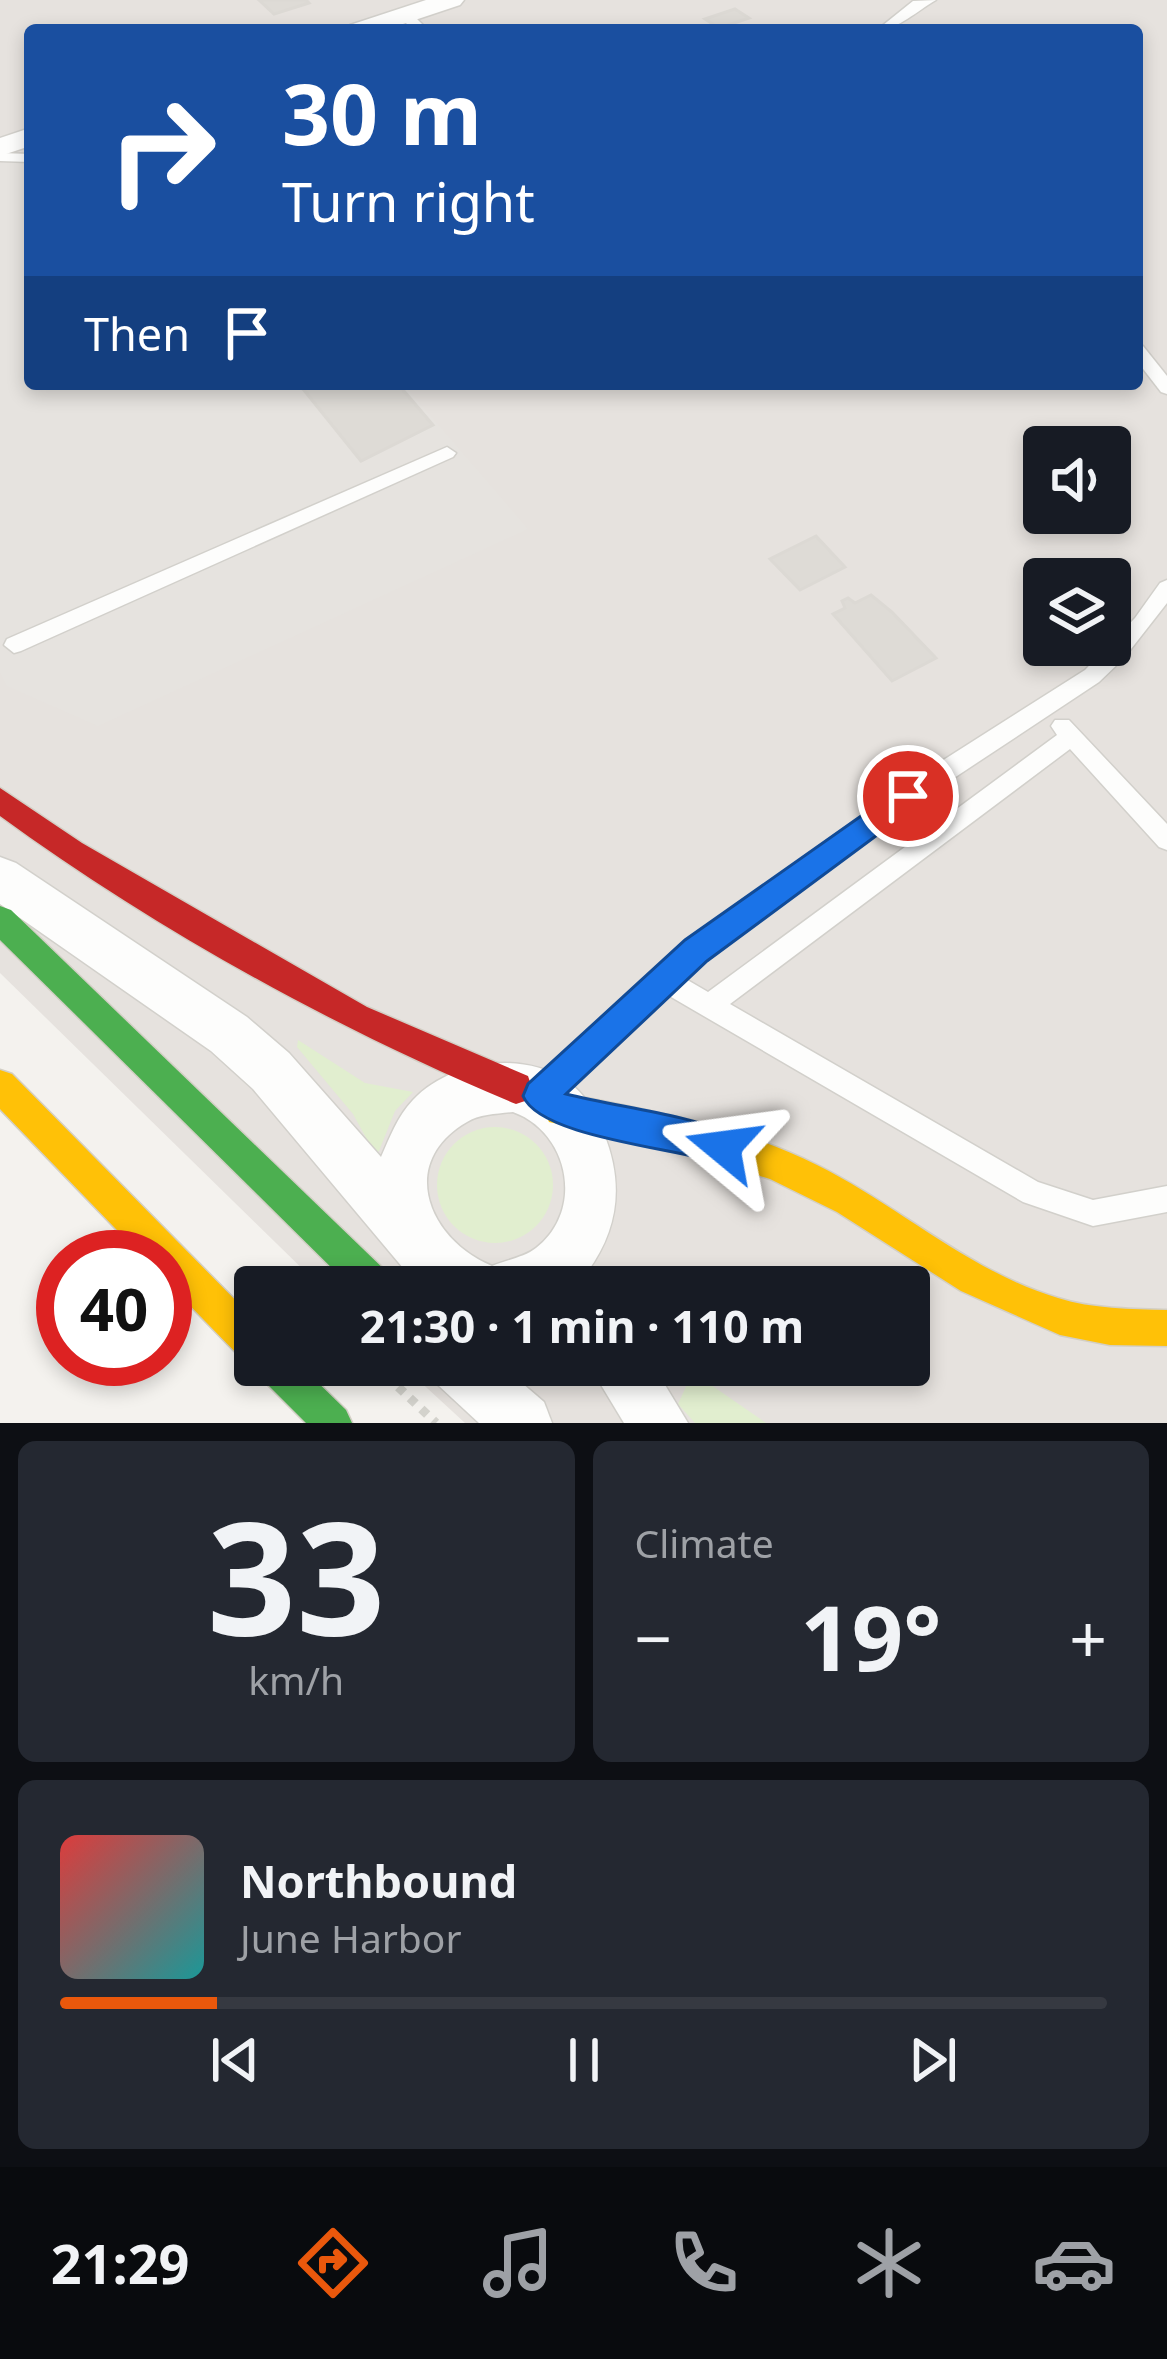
<!DOCTYPE html>
<html lang="en">
<head>
<meta charset="utf-8">
<style>
	:root { --surface:#171b24; --page:#242831; --text:#f1f3f6; --muted:#9ea1a6; --line:#363941; --accent:#ea580c }
	body { margin:0; font-family:"Noto Sans",sans-serif; background:var(--page); color:var(--text); height:100vh; display:flex; flex-direction:column; font-size:45px; white-space:nowrap }
	* { box-sizing:border-box; margin:0 }
	p { font-size:39px; color:var(--muted) }
	.icon { flex:none; width:66px; height:66px; fill:none; stroke:currentColor; stroke-width:2; stroke-linecap:round; stroke-linejoin:round }
	.map { position:relative; height:1423px; overflow:hidden }
	.sheet { display:flex; flex-direction:column; gap:18px; padding:18px; background:#0d0f14; flex:1 }
	.sheet>* { flex:none }
	.top-card { position:absolute; left:24px; top:24px; width:1119px; height:366px; border-radius:12px; box-shadow:0 6px 18px #0003; background:#1a4fa0; color:#fff; overflow:hidden }
	.controls { position:absolute; left:1023px; top:426px; display:grid; gap:24px }
	.controls a { display:grid; place-items:center; width:108px; height:108px; border-radius:12px; background:var(--surface); box-shadow:0 6px 18px #0003; font-size:60px }
	.speed { position:absolute; left:36px; top:1230px; display:flex; gap:24px; font-size:60px; font-weight:700; text-align:center }
	.speed>* { display:grid; place-content:center; width:156px; height:156px; border-radius:50%; background:var(--surface); box-shadow:0 6px 18px #0003; line-height:1 }
	.speed .limit { border:18px solid #d22; background:#fff; color:#111 }
	.pin { position:absolute; display:grid; place-items:center; width:102px; height:102px; color:#fff; margin:-51px; border:6px solid #fff; border-radius:50%; box-shadow:0 3px 12px #0007 }
	.me { position:absolute; width:132px; margin:-66px; rotate:286deg; stroke-linejoin:round; filter:drop-shadow(0 0 9px #0008) }
	.turn { display:flex; align-items:center; gap:42px; height:252px; padding:0 60px; font-size:54px }
	.turn .icon { width:156px; height:156px; stroke-width:2.5 }
	.turn b { display:block; font-size:84px; line-height:102px }
	.then { display:flex; align-items:center; height:114px; padding:0 60px; background:#0003; gap:24px; font-size:45px }
	.big { font-size:90px; font-weight:700; line-height:1.1 }
	.sheet .widget { flex:1; display:flex; flex-direction:column; justify-content:center; gap:18px; min-width:0; padding:0 42px; border-radius:18px; background:var(--page) }
	.sheet .dial { align-items:center; gap:0 }
	.dial b { font-size:156px; line-height:1 }
	.song { display:flex; align-items:center; gap:36px }
	.cover { width:144px; height:144px; border-radius:18px; background:linear-gradient(135deg,hsl(0 70% 55%),hsl(180 70% 35%)) }
	.played { height:12px; border-radius:6px; background:linear-gradient(90deg,var(--accent) 15%,var(--line) 15%) }
	.keys { display:flex; justify-content:space-around; direction:ltr }
	.heat { display:flex; justify-content:space-between; align-items:center; font-size:66px; direction:ltr }
	.sheet .tiles { flex:1; display:grid; gap:18px; grid-template-columns:1fr 1fr }
	.widget:last-child { grid-column:span 2 }
	.trip { position:absolute; left:234px; top:1266px; width:696px; height:120px; border-radius:12px; background:var(--surface); box-shadow:0 6px 18px #0003; font-weight:700; line-height:120px; text-align:center }
	.tabs { display:flex; height:192px; justify-content:space-around; align-items:center; background:#090b0e; color:var(--muted) }
	.tabs .icon { width:84px; height:84px }
	.tabs .current { color:var(--accent) }
	.tabs b { font-size:54px; color:var(--text) }
	.map>svg:first-child { display:block }
	.industrial { fill:#e6e2de; fill-rule:evenodd }
	.green { fill:#e1eecf }
	.parking { fill:#e6e3df }
	.building { fill:#dedbd6; stroke:#dcd9d4; stroke-width:3 }
	.lines { fill:none; stroke-linecap:round; stroke-linejoin:round }
	.lane-casing { stroke:#d2d0cb; stroke-width:3 }
	.street-casing { stroke:#d2d0cb; stroke-width:3 }
	.fast-casing { stroke:#d3cfc5; stroke-width:3 }
	.slow-casing { stroke:#d3cfc5; stroke-width:3 }
	.jam-casing { stroke:#d3cfc5; stroke-width:3 }
	.path { stroke:#d3d2cc; stroke-width:9; stroke-dasharray:8 8; stroke-linecap:butt }
	.lane { fill:#fdfdfc; fill-rule:evenodd }
	.street { fill:#fdfdfc; fill-rule:evenodd }
	.fast { fill:#4caf50; fill-rule:evenodd }
	.slow { fill:#ffc107; fill-rule:evenodd }
	.jam { fill:#c62828; fill-rule:evenodd }
	.route { fill:#1a73e8; stroke:#114b97; stroke-width:3 }
</style>
</head>
<body>
<div class="map">
<svg width="1167" height="1423" viewBox="0 0 1167 1423">
	<rect width="100%" height="100%" fill="#f4f2ee"/>
	<path class="industrial" d="M0 0H1167V1423H465L402 1365H909V1287H321L0 973ZM30 30H1137V384H30ZM1044 447H1110V513H1044ZM1044 579H1110V645H1044Z"/>
	<g class="green">
		<path d="M298 1040 365 1083 413 1092 395 1111 379 1151 375 1154 353 1114 297 1047Z"/>
		<circle cx="495" cy="1185" r="58"/>
		<path d="M701 1378 766 1423H695L678 1404 689 1380Z"/>
	</g>
	<path class="parking" d="M30 153V384H403L528 529 98 726 7 686 0 672V163Z"/>
	<g class="building">
		<path d="M259 0H306L309 3 274 14Z"/>
		<path d="M735 9 749 18 719 28 705 19Z"/>
		<path d="M299 384H398L433 425 361 461Z"/>
		<path d="M816 536 845 567 800 590 770 559Z"/>
		<path d="M871 595 892 612 936 658 892 681 833 614 845 608 842 601 848 598 855 603Z"/>
	</g>
	<g class="lines">
		<defs>
			<g id="lane">
				<path d="M936 0C918 10 898 30 877 30L913 1Z"/>
				<path d="M400 12H410L428 30H414L400 18Z"/>
				<path d="M0 153 30 154V162L0 161Z"/>
				<path d="M1137 344 1143 346 1167 376V394L1161 392 1137 361Z"/>
				<path d="M447 447 456 453 453 457 21 651 14 653 4 645 7 639Z"/>
				<path d="M1167 580V603L1124 658 1099 682 883 825 741 929 684 978 708 992 1057 735 1051 726 1055 720H1069L1167 824V850L1159 847 1070 749 730 1004 1038 1182 1093 1200 1167 1186V1212L1093 1226 1023 1202 666 994 551 1103 542 1107 533 1103 529 1094 533 1085 641 984 725 913 912 780 1085 670 1135 618 1160 583Z"/>
			</g>
			<g id="street">
				<path d="M426 0H464L460 5 385 30H346L350 25Z"/>
				<path d="M30 128V146L0 156V138Z"/>
				<path d="M0 857 16 863 247 1017 289 1053 381 1157C390 1137 397 1117 413 1100 450 1061 521 1050 567 1081 586 1094 596 1114 604 1134 627 1191 616 1241 575 1287H419L253 1089 211 1051 0 904ZM513 1112C569 1132 585 1210 536 1248 525 1257 506 1260 492 1266 429 1240 396 1163 467 1122 479 1114 498 1114 513 1112Z"/>
				<path d="M429 1365H501L544 1402 552 1423H479L438 1385Z"/>
				<path d="M589 1365H653L688 1423H624Z"/>
			</g>
			<g id="fast">
				<path d="M0 906 11 910 389 1274 394 1287H351L0 940Z"/>
				<path d="M256 1365H300L346 1410 352 1423H306L261 1378Z"/>
			</g>
			<g id="slow">
				<path d="M0 1070 12 1074 255 1320V1364L242 1359 165 1280V1257H143L0 1109Z"/>
				<path d="M561 1093C648 1110 737 1125 817 1165 898 1205 970 1272 1058 1298 1093 1309 1130 1309 1167 1310V1346L1110 1345 1060 1335 961 1291 837 1212 770 1179 683 1152 549 1122 544 1110 549 1098Z"/>
			</g>
			<path id="jam" d="M0 788 82 843 367 1007 528 1076 532 1088 528 1100 516 1104C338 1030 156 930 0 816Z"/>
		</defs>
		<use href="#lane" class="lane-casing"/>
		<use href="#street" class="street-casing"/>
		<use href="#fast" class="fast-casing"/>
		<use href="#slow" class="slow-casing"/>
		<use href="#jam" class="jam-casing"/>
		<path class="path" d="M375 1365 436 1423"/>
		<use href="#lane" class="lane"/>
		<use href="#street" class="street"/>
		<use href="#fast" class="fast"/>
		<use href="#slow" class="slow"/>
		<use href="#jam" class="jam"/>
	</g>
	<path class="route" d="M908 783 919 787 923 796 919 804 707 961 566 1094C623 1108 681 1113 735 1135L740 1147 735 1159 723 1164C678 1148 541 1138 523 1096L528 1084 685 940Z"/>
</svg>
<div class="controls">
<a><svg class="icon" aria-label="sound" viewBox="0 0 24 24"><path d="M4 9h4l5-4v14l-5-4H4zM17 9q2 3 0 6"/></svg></a>
<a><svg class="icon" aria-label="layers" viewBox="0 0 24 24"><path d="M12 4l9 5-9 5-9-5zM3 14l9 5 9-5"/></svg></a>
</div>
<div class="speed"><div class="limit">40</div></div>
<div class="pin" style="left:908px;top:796px;background:#d93025"><svg class="icon" aria-label="arrive" viewBox="0 0 24 24"><path d="M6 21V4h12l-3 4 3 4H6"/></svg></div>
<svg class="me" style="left:723px;top:1147px" viewBox="-20 -20 40 40"><path d="M0-17L14 15 0 8-14 15z" fill="#1a73e8" stroke="#fff" stroke-width="4"/></svg>
<div class="trip">21:30 · 1 min · 110 m</div>
<div class="top-card">
<div class="turn"><svg class="icon" aria-label="right" viewBox="0 0 24 24"><path d="M7 20v-9h11M14 6l5 5-5 5"/></svg><div><b>30 m</b>Turn right</div></div>
<div class="then">Then<svg class="icon" aria-label="arrive" viewBox="0 0 24 24"><path d="M6 21V4h12l-3 4 3 4H6"/></svg></div>
</div>
</div>
<section class="sheet">
<div class="tiles">
<div class="widget dial"><b>33</b><p>km/h</p></div>
<div class="widget"><p>Climate</p>
<div class="heat"><a>−</a><b class="big">19°</b><a>+</a></div>
</div>
<div class="widget">
<div class="song"><i class="cover"></i><div><b>Northbound</b><p>June Harbor</p></div></div>
<div class="played"></div>
<div class="keys"><svg class="icon" aria-label="previous" viewBox="0 0 24 24"><path d="M18 5L8 12l10 7zM5 5v14"/></svg><svg class="icon" aria-label="pause" viewBox="0 0 24 24"><path d="M8 5v14M16 5v14"/></svg><svg class="icon" aria-label="next" viewBox="0 0 24 24"><path d="M6 5l10 7-10 7zM19 5v14"/></svg></div>
</div>
</div>
</section>
<nav class="tabs">
<b>21:29</b>
<svg class="icon current" aria-label="directions" viewBox="0 0 24 24"><path d="M12 3l9 9-9 9-9-9zM9 14v-3h6M13 9l2 2-2 2"/></svg>
<svg class="icon" aria-label="music" viewBox="0 0 24 24"><path d="M9 18V5l10-2v13"/><circle cx="6" cy="18" r="3"/><circle cx="16" cy="16" r="3"/></svg>
<svg class="icon" aria-label="phone" viewBox="0 0 24 24"><path d="M5 4h4l2 5-3 2q2 4 5 5l2-3 5 2v4C11 20 4 13 5 4z"/></svg>
<svg class="icon" aria-label="climate" viewBox="0 0 24 24"><path d="M12 3v18M4 7l16 10M4 17L20 7"/></svg>
<svg class="icon" aria-label="car" viewBox="0 0 24 24"><path d="M5 17H2v-5l4-1 3-4h7l3 4 3 1v5h-3M9 17h6M6 11h13"/><circle cx="7" cy="17" r="2"/><circle cx="17" cy="17" r="2"/></svg>
</nav>
</body>
</html>
